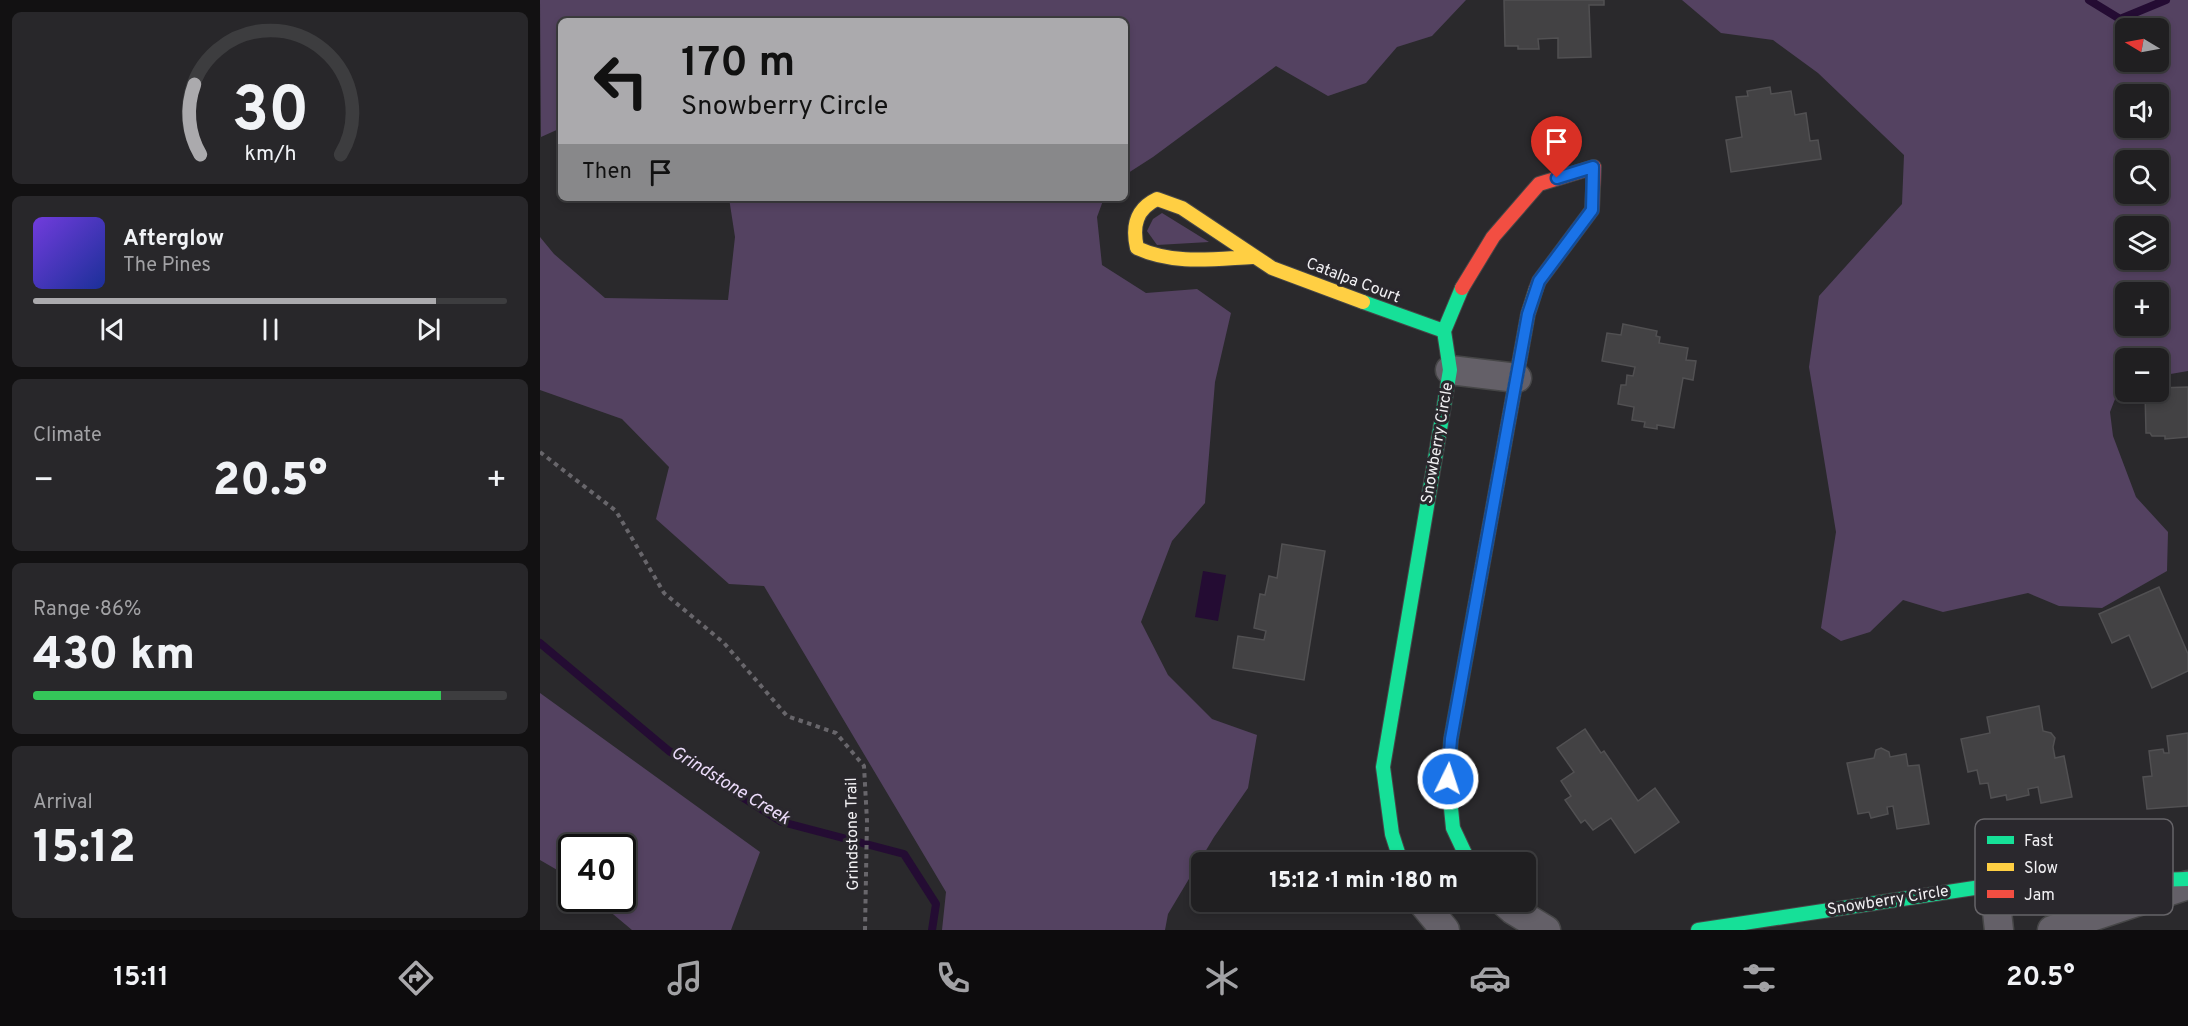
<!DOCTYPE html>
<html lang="en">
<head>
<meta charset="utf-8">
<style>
	:root { --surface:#201f21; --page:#28272a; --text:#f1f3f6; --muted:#a2a2a5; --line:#3d3d3f; --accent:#abaaad }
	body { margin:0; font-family:Overpass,sans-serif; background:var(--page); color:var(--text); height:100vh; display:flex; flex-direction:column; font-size:22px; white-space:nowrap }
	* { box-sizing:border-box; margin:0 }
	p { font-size:20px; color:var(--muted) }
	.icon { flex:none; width:33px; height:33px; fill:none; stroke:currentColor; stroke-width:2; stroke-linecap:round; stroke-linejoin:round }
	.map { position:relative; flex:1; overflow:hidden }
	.details { display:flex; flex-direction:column; gap:12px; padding:12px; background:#121112; width:540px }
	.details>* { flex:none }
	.hud { position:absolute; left:18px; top:18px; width:570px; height:183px; border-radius:9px; box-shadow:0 3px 9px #0003,0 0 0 2px var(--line); background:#abaaad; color:#111; overflow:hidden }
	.needle { width:39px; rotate:280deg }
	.fabs { position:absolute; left:1575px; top:18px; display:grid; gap:12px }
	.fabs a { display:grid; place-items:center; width:54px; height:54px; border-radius:9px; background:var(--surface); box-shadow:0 3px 9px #0003,0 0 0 2px var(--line); font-size:30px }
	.speed { position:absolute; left:18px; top:834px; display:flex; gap:12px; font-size:30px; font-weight:700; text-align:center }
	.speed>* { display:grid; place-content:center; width:78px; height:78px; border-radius:50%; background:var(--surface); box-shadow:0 3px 9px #0003,0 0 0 2px var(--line); line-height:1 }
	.speed .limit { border:3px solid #111; border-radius:9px; background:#fff; color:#111 }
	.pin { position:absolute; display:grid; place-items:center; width:51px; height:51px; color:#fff; margin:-62px -26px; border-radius:50% 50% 50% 0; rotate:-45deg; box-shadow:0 0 6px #0007 }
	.pin .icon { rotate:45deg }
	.me { position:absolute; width:66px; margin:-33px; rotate:4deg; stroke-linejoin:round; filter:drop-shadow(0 0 4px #0008) }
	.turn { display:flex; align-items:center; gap:21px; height:126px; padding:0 24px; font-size:27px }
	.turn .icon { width:78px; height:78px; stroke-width:2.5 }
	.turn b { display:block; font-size:42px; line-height:51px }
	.then { display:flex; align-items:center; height:57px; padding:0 24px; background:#0003; gap:12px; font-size:22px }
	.big { font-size:45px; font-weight:800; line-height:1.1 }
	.details .tile { flex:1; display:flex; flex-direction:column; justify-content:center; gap:9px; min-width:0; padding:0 21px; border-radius:9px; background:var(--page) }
	.details .dial { align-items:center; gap:0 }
	.dial svg { height:156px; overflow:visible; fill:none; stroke:var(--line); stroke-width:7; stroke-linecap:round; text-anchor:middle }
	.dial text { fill:var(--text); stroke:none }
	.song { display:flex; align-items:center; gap:18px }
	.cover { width:72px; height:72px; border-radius:9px; background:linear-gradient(135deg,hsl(260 70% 55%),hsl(230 70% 35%)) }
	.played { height:6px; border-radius:3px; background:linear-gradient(90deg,var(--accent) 85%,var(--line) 85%) }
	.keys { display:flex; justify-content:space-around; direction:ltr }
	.heat { display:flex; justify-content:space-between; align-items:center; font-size:33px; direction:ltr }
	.charge { height:9px; border-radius:4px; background:linear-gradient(90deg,#34c759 86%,var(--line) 0) }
	.trip { position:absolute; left:651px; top:852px; width:345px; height:60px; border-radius:9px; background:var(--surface); box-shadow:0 3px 9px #0003,0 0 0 2px var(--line); font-weight:800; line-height:60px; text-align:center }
	.tabs { display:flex; height:96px; justify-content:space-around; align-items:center; background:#0d0c0d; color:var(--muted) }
	.tabs .icon { width:42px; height:42px }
	.tabs .active { color:var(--accent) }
	.tabs b { font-size:27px; color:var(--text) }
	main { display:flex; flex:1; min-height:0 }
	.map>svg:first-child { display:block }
	.green { fill:#544261; fill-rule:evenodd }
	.water { fill:#240c33 }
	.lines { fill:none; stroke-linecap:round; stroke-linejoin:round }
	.stream { stroke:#240c33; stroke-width:8 }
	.building { fill:#434244; stroke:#515052; stroke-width:1.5 }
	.street-casing { stroke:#464647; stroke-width:31 }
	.fast-casing { stroke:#464647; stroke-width:16 }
	.slow-casing { stroke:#464647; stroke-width:16 }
	.jam-casing { stroke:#464647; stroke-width:16 }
	.path { stroke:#68666b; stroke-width:4; stroke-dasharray:4.5 4.5; stroke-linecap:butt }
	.street { stroke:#646068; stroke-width:28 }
	.fast { stroke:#16e098; stroke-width:14 }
	.slow { stroke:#ffcf43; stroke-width:14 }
	.jam { stroke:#f24e42; stroke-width:14 }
	.route-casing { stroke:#114b97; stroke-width:15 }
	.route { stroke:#1a73e8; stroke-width:10 }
	.labels { text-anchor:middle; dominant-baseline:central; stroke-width:6; stroke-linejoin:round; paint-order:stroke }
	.street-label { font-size:16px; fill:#f1f0f3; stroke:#2a282d }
	.water-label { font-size:18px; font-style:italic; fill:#ebdbfa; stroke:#2a282d }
	.key { fill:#2a282d; stroke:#666468; stroke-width:1.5 }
	.key-label { font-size:16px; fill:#f1f0f3 }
</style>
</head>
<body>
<main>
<section class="details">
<div class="tile dial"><svg viewBox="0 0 100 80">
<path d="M14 69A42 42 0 1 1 86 69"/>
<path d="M14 69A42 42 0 0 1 11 33" stroke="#abaaad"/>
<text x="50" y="56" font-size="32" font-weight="700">30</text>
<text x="50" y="72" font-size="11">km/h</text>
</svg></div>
<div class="tile">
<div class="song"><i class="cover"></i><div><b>Afterglow</b><p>The Pines</p></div></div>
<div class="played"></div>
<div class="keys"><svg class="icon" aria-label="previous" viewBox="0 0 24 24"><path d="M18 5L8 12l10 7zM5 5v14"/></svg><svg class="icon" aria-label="pause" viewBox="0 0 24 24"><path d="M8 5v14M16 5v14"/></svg><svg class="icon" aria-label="next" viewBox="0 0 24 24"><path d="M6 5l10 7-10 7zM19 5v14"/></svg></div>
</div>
<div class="tile"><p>Climate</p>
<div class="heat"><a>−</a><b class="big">20.5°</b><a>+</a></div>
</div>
<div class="tile"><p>Range · 86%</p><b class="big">430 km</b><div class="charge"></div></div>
<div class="tile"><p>Arrival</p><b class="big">15:12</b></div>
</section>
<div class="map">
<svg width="1648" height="930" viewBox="0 0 1648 930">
	<rect width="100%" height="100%" fill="#2a292c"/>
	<g class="green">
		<path d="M0 0H926L892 36 857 47 826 83 788 96 736 66 613 157 585 175V21H21V128L1 137Z"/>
		<path d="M1142 0H1648V371L1619 376 1618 358H1586L1585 388 1577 394 1570 412 1573 436 1596 497 1628 532 1627 571 1562 608 1519 606 1488 593 1403 612 1363 600 1330 632 1301 641 1281 628 1296 532 1269 367 1279 296 1362 204 1364 155 1278 73 1233 40 1181 33ZM1586 28H1618V62H1586ZM1586 94H1618V128H1586ZM1586 160H1618V194H1586ZM1586 226H1618V260H1586ZM1586 292H1618V326H1586Z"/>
		<path d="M189 198H564L557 217 562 265 606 293 657 289 691 313 675 382 665 503 632 541 601 622 628 675 672 719 717 735 708 788 674 837 628 914 625 930H402L406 892 224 586 189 584 116 519 129 467 82 419 0 390V237L14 254 65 298 188 300 195 237Z"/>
		<path d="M622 213 669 242 617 245 607 231 613 219Z"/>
		<path d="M0 693 220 852 191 930H92L55 899 82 898V848H32L31 878 0 860Z"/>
	</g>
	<path class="water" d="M663 571 686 575 678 621 655 617Z"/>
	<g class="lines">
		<g class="stream">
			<path d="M1549 0 1580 19 1626 0"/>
			<path d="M0 643 129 751 242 822 364 854 396 904 392 930"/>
		</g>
	</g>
	<g class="building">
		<path d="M964 0H1064V5H1049L1051 57 1018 58V38L998 39 999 49H978V46H965Z"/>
		<path d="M1230 87 1231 94 1251 91 1255 115 1266 113 1270 141 1278 140 1281 159 1191 172 1186 140 1202 137 1196 97 1208 96 1207 91Z"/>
		<path d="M1083 324 1117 331 1116 336 1120 337 1119 343 1148 348 1146 360 1156 361 1153 380 1143 378 1134 428 1117 425V429L1104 427 1105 422 1092 420 1094 407 1078 404 1081 385H1086L1087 375 1093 376 1095 367 1062 361 1067 333 1081 335Z"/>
		<path d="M1648 387V437L1625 439V436H1612L1610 433H1606L1605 392H1618V388Z"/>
		<path d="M742 544 785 551 764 680 693 668 698 636 724 640 726 631 714 628 720 594 725 595 729 576 737 578Z"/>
		<path d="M1619 587 1648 654V671L1612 688 1589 635 1572 643 1559 614Z"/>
		<path d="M1499 706 1503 731 1511 733 1515 738 1513 747 1515 758 1524 756 1532 797 1501 803 1498 787 1488 789 1489 795 1467 800 1466 795 1451 798 1448 783 1440 784 1437 770 1428 772 1421 739 1450 733 1447 717Z"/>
		<path d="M1045 729 1061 753 1064 751 1098 801 1115 788 1139 822 1095 853 1071 818 1053 830 1045 820 1041 823 1025 800 1031 796 1021 781 1034 772 1017 748Z"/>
		<path d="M1648 733V806L1607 809 1603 777 1612 776 1609 751 1623 749 1624 753H1629L1627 736Z"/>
		<path d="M1341 748 1349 752 1350 757 1366 754 1368 766 1379 765 1389 824 1357 829 1353 806 1347 807 1348 814 1331 818 1329 812 1318 814 1307 763 1334 758 1336 750Z"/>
	</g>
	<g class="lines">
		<defs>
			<g id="street">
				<path d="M910 370 977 378"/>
				<path d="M1454 885 1459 930"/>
				<path d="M882 902 905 930"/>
				<path d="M964 902 973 910 1006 930"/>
				<path d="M1512 930 1648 885"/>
			</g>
			<g id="fast">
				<path d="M823 302 904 331"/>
				<path d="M861 862 852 834 843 767 910 370 904 331 922 288"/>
				<path d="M929 862 913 828 908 779 911 739 934 612"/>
				<path d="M1158 930 1454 885 1648 879"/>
			</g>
			<g id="slow">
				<path d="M712 257C673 259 634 265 597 248 592 226 596 209 617 199L642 208 732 268 823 302"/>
				<path d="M934 612 988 314 996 289"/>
			</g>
			<path id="jam" d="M922 288 953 237 999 184 1054 167 1052 210 999 281 996 289"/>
		</defs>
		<use href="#street" class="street-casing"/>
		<use href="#fast" class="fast-casing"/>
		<use href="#slow" class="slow-casing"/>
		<use href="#jam" class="jam-casing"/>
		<path class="path" d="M0 452 76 511 124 593 184 643 247 716 296 733 324 766 327 821 325 930"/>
		<use href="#street" class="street"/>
		<use href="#fast" class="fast"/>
		<use href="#slow" class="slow"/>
		<use href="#jam" class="jam"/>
	</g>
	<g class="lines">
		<defs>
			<path id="route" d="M908 779 911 739 988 314 999 281 1052 210 1053 167 1017 178"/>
		</defs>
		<use href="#route" class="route-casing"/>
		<use href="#route" class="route"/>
	</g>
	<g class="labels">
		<g class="street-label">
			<text transform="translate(813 281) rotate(21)">Catalpa Court</text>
			<text transform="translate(898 443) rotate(-80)">Snowberry Circle</text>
			<text transform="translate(313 834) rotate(-91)">Grindstone Trail</text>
			<text transform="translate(1348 901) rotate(-9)">Snowberry Circle</text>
		</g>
		<g class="water-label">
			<text transform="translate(190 786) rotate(31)">Grindstone Creek</text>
		</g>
	</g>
	<rect x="1435" y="819" width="198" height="96" rx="9" class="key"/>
	<rect x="1447" y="836" width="27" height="8" fill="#16e098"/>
	<rect x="1447" y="863" width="27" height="8" fill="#ffcf43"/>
	<rect x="1447" y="890" width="27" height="8" fill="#f24e42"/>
	<g class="key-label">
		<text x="1484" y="846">Fast</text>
		<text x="1484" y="873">Slow</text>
		<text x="1484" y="900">Jam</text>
	</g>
</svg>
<div class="fabs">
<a><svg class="needle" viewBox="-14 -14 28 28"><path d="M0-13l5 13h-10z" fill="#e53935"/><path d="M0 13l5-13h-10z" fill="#a2a2a5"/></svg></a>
<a><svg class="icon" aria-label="sound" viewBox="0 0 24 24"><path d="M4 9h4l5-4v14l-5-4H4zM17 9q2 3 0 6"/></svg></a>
<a><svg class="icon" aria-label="search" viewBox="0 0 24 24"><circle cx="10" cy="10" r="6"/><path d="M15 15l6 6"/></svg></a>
<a><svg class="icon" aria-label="layers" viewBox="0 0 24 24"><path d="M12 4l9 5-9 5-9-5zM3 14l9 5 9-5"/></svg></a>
<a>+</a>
<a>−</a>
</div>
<div class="speed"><div class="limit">40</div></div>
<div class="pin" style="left:1017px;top:178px;background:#d93025"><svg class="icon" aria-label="arrive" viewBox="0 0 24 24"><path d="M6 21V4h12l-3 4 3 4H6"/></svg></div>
<svg class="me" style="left:908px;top:779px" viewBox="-20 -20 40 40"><circle r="17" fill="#1a73e8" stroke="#fff" stroke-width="3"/><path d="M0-11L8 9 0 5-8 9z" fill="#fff"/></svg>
<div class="trip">15:12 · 1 min · 180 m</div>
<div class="hud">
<div class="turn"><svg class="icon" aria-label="left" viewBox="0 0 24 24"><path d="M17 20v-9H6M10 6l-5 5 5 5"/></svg><div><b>170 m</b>Snowberry Circle</div></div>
<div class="then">Then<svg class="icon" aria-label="arrive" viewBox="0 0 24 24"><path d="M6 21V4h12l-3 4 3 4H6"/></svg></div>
</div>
</div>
</main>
<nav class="tabs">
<b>15:11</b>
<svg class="icon active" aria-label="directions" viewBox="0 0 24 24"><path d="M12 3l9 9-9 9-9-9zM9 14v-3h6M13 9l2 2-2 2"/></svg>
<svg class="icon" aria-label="music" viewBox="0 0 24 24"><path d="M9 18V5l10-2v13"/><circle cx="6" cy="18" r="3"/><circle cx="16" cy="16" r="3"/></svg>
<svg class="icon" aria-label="phone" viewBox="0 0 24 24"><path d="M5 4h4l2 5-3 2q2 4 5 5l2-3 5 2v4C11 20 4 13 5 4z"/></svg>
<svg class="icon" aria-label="climate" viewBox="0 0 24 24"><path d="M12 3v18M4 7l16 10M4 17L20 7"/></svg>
<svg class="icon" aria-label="car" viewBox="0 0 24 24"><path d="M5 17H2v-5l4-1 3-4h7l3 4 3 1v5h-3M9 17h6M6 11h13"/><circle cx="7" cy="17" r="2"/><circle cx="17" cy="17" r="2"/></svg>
<svg class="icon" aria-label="filters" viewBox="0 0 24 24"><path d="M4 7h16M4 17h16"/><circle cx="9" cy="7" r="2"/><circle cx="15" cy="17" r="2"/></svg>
<b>20.5°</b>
</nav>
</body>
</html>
